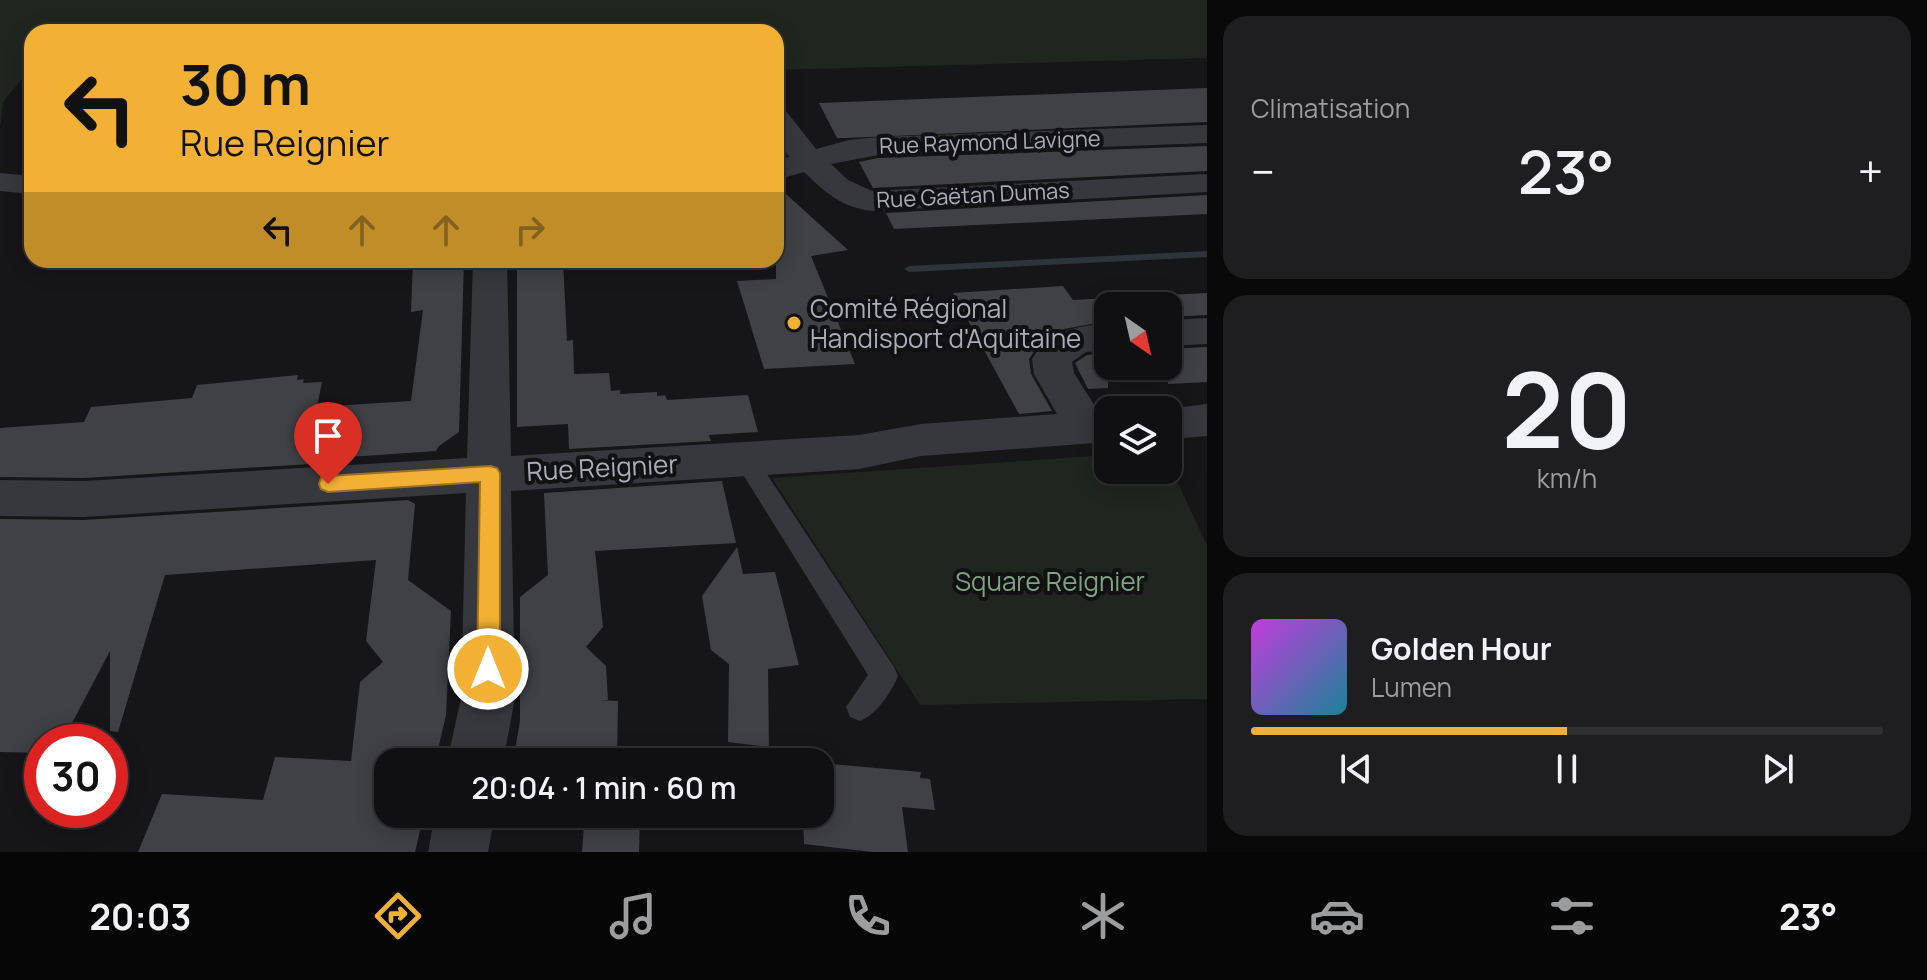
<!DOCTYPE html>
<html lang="fr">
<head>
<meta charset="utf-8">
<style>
	:root { --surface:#101012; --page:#1e1e20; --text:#f1f3f6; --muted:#9c9d9f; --line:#303032; --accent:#f2b134 }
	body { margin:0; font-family:Manrope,sans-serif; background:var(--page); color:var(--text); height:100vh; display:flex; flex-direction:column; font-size:30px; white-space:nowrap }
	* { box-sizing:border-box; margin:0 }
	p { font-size:26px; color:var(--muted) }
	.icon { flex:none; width:44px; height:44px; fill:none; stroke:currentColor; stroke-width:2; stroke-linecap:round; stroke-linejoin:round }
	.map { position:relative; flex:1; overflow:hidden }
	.panel { display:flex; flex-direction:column; gap:16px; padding:16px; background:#09090a; width:720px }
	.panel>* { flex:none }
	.top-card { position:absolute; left:24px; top:24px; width:760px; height:244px; border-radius:24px; box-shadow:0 4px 20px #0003,0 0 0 2px var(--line); background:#f2b134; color:#111; overflow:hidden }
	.needle { width:52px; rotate:146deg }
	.buttons { position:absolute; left:1094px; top:292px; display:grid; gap:16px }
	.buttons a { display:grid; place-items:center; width:88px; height:88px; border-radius:16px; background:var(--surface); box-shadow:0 4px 20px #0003,0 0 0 2px var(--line); font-size:40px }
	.speed { position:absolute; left:24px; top:724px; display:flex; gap:16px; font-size:40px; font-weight:700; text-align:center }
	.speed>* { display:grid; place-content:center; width:104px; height:104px; border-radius:50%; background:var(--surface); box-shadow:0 4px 20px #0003,0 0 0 2px var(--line); line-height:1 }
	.speed .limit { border:12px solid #d22; background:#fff; color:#111 }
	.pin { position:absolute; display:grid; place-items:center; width:68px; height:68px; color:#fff; margin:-82px -34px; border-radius:50% 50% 50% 0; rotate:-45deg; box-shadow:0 0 8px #0007 }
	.pin .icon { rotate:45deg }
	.me { position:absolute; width:88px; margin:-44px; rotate:0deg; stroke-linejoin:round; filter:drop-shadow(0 0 6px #0008) }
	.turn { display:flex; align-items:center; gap:28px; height:168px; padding:0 24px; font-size:36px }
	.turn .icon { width:104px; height:104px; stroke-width:2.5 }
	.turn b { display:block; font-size:56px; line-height:68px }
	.lanes { display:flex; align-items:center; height:76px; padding:0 24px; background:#0003; justify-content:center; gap:40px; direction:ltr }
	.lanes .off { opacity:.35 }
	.big { font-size:60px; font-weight:600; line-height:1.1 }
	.panel .widget { flex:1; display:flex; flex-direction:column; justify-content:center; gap:12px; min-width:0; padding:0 28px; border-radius:24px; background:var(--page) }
	.panel .dial { align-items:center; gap:0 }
	.dial b { font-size:104px; line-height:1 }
	.song { display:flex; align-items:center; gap:24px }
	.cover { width:96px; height:96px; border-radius:12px; background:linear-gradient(135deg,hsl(290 70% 55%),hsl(190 70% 35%)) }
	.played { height:8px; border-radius:4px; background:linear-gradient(90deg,var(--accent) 50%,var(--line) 50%) }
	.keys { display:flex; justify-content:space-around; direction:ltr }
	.heat { display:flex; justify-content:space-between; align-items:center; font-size:44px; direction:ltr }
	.trip { position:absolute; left:374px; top:748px; width:460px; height:80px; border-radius:24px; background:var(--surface); box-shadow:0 4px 20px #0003,0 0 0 2px var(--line); font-weight:600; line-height:80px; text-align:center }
	.tab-bar { display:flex; height:128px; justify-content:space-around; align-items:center; background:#060607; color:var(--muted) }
	.tab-bar .icon { width:56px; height:56px }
	.tab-bar .selected { color:var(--accent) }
	.tab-bar b { font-size:36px; color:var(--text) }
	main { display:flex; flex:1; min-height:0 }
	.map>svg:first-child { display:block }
	.green { fill:#1e261f }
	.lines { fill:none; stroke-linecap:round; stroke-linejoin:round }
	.stream { fill:#2c353c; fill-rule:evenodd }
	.building { fill:#404145 }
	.lane { fill:#37383d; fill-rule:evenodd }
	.street { fill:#37383d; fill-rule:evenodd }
	.route { fill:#f2b134; stroke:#9d7322; stroke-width:2 }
	.poi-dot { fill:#f2b134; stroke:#111113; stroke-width:3 }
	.labels { text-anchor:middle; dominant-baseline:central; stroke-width:8; stroke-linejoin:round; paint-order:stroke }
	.far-street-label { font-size:22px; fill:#a8adb8; stroke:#111113 }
	.poi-label { font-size:26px; fill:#a8adb8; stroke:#111113; text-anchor:start }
	.street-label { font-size:26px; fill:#a8adb8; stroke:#111113 }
	.park-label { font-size:26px; fill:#7fa381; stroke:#111113 }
</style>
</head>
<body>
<main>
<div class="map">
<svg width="1207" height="852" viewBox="0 0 1207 852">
	<rect width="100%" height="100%" fill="#161618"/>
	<g class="green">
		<path d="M0 0H1207V58L776 70V32H32V74H26L3 102 0 128Z"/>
		<path d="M1108 455V470H1168V462L1207 545V699L920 705 772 478Z"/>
	</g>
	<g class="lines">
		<path class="stream" d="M1207 251V257L909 272 904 269 909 266Z"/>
	</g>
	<g class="building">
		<path d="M1207 88V122L846 138H837L819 103Z"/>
		<path d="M1207 146V171L873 188 859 162 878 158Z"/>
		<path d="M776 185 848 250 811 256 855 364 764 369 737 281 776 279Z"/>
		<path d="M1207 195V214L894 229 886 213Z"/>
		<path d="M413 260H464L459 432 439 446 436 451 335 458 343 462 84 478 0 477V428L84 422 91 407 192 398 197 385 298 375 297 380 304 379 303 383 322 382 317 407 411 401 423 310 411 312Z"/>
		<path d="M517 260H563L567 341 573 340 574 374 609 373 611 391 620 390V394L657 392V396L665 395 667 400 748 395 758 432 709 435 711 441 569 449 568 424 517 427Z"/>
		<path d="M1063 286 1073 300 1108 298V321L1064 329 1037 347 1029 359 1031 374 1052 411 1019 414 953 293Z"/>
		<path d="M1207 293V315L1168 317V295Z"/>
		<path d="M1207 347V382L1168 384V349Z"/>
		<path d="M1108 353V388L1088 389 1075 363 1087 355Z"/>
		<path d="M722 481 736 543 595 551 603 627 586 647 606 666 608 700H599L618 701 617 762H513L520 721V597L548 575 544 493Z"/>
		<path d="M408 500 415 504 408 580 451 611 446 715 435 762H388V814H424L415 852H138L162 794 263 800 275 757 351 761 360 682 383 662 366 641 376 560 165 575 118 732 110 731V651L62 742H42V753L0 752V519L84 520Z"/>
		<path d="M737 547 743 574 775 572 799 665 768 669 769 747 728 742 729 664 711 650 702 596Z"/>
		<path d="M820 763 921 772 920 778 930 779 935 810 902 807 908 852H872L804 844 803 814H820Z"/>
		<path d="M585 814 640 815 639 852H582Z"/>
	</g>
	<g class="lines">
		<path class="lane" d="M745 450 753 453 894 667 898 676C891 693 877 714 860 721L850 717 846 707 868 675 737 465 734 459 737 453Z"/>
		<g class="street">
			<path d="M776 108 786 111 816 149 849 140 878 137 1207 125V143L878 155 831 164 848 180 872 191 1207 174V192L872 211C841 207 826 193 804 172L776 180V161L789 157 776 138Z"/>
			<path d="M0 173 32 176V194L0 191Z"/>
			<path d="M473 260H507L511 456 859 435 921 424 1057 414 1034 374 1032 359C1049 331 1077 325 1108 324V350L1086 352 1072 362 1074 373 1098 411 1108 410V442L921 456 859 469 511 491 515 698 503 762H447L461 698 466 493 84 517 0 516V480L84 481 467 458Z"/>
			<path d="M1207 318V344L1168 346V320Z"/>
			<path d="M1207 404V436L1168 439V410H1159Z"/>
			<path d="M435 814H495L488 852H428Z"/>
		</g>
	</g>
	<path class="route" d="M490 466 497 468 500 473V669L496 677 488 680 480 677 477 669 480 482 328 492 321 489 319 484 321 478 328 476Z"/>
	<circle class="poi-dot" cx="794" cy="323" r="8"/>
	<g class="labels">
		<g class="far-street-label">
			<text transform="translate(990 142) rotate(-2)">Rue Raymond Lavigne</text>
			<text transform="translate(973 195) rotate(-3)">Rue Gaëtan Dumas</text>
		</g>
		<g class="poi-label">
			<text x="810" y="308">Comité Régional<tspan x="810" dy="30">Handisport d'Aquitaine</tspan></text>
		</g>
		<g class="street-label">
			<text transform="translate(602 467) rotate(-3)">Rue Reignier</text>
		</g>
		<g class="park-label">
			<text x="1050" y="581">Square Reignier</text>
		</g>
	</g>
</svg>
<div class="buttons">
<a><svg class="needle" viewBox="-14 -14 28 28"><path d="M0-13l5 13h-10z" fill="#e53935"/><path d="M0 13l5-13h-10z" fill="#9c9d9f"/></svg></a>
<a><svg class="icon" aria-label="layers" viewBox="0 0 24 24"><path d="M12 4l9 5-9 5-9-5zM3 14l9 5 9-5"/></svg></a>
</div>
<div class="speed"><div class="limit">30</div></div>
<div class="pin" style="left:328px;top:484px;background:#d93025"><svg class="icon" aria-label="arrive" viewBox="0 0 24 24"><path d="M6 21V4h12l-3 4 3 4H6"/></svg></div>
<svg class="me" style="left:488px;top:669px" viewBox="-20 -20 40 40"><circle r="17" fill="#f2b134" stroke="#fff" stroke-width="3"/><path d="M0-11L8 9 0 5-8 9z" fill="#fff"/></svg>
<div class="trip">20:04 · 1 min · 60 m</div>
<div class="top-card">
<div class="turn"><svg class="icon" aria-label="left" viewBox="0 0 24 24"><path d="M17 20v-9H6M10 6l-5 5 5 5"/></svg><div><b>30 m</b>Rue Reignier</div></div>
<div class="lanes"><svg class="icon" aria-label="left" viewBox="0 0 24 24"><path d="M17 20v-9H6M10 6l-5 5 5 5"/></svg><svg class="icon off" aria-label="ahead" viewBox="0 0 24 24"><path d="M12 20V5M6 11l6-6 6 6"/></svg><svg class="icon off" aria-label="ahead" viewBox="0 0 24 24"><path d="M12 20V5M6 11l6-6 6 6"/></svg><svg class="icon off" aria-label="right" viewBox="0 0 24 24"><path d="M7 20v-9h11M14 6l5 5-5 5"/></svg></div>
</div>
</div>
<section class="panel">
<div class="widget"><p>Climatisation</p>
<div class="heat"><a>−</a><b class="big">23°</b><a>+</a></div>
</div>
<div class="widget dial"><b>20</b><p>km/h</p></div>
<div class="widget">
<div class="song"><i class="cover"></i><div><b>Golden Hour</b><p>Lumen</p></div></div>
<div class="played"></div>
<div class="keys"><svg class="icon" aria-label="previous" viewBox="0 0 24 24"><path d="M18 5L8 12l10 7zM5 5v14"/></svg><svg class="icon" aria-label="pause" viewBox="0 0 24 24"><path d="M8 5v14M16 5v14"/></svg><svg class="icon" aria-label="next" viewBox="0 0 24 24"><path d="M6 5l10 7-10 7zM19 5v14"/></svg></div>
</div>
</section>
</main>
<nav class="tab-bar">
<b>20:03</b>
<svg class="icon selected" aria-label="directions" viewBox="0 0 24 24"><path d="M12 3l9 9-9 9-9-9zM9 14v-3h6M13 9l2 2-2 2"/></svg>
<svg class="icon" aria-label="music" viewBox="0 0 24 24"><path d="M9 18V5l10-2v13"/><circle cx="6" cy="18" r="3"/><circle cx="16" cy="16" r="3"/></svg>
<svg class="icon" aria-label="phone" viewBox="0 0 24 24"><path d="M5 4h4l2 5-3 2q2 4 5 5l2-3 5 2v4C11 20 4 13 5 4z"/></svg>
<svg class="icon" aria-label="climate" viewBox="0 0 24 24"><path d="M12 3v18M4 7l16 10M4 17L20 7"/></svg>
<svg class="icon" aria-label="car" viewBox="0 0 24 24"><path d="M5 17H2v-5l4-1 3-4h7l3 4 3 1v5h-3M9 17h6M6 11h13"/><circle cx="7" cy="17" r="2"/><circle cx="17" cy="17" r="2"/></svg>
<svg class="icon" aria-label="filters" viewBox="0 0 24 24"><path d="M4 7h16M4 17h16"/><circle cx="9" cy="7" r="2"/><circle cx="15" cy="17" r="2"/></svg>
<b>23°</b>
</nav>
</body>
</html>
